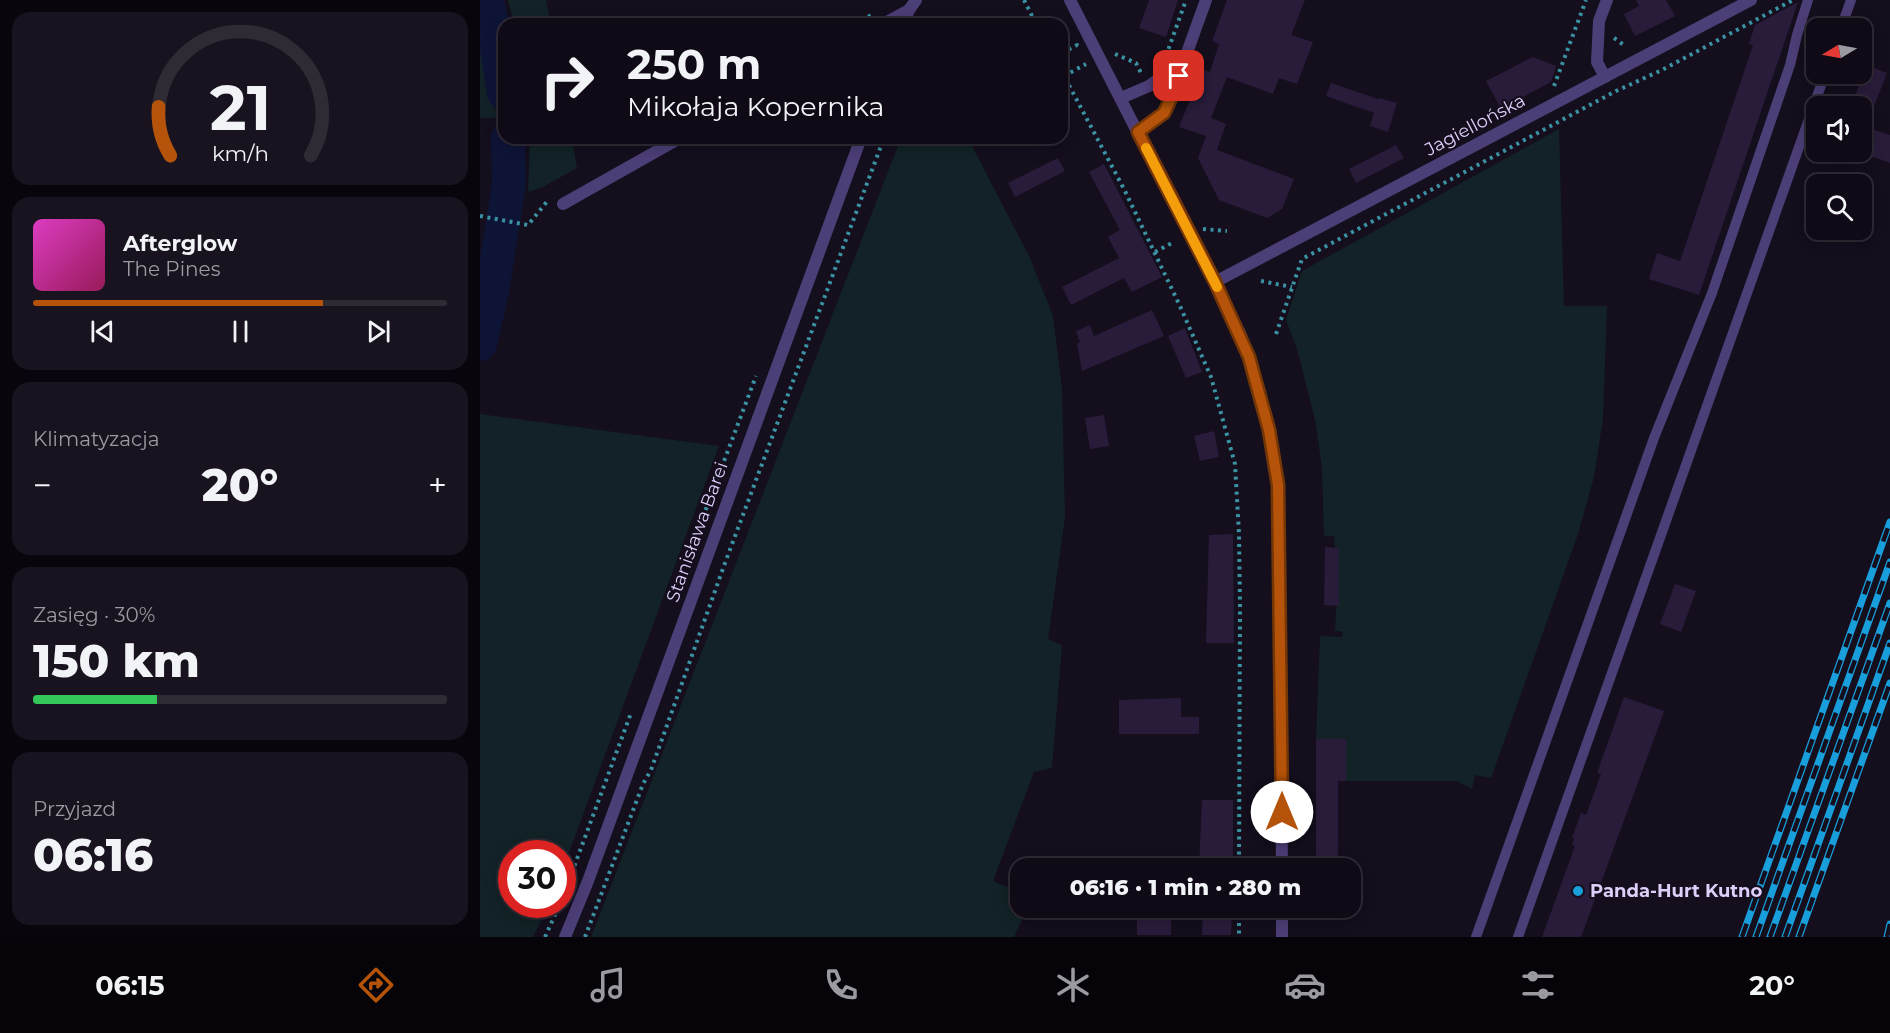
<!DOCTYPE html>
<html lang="pl">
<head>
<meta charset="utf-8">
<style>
	:root { --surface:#0f0a16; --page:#18131f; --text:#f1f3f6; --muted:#9b9aa1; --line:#2f2b35; --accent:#b45309 }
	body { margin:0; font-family:Montserrat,sans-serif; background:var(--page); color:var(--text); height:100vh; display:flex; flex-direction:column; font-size:22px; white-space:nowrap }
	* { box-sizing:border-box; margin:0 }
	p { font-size:20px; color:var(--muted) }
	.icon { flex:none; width:33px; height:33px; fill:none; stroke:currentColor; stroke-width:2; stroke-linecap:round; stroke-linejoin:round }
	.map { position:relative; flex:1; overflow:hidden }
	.sheet { display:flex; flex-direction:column; gap:12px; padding:12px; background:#08060c; width:480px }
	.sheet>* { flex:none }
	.guide { position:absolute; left:18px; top:18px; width:570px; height:126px; border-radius:18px; box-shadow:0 3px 15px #0003,0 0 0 2px var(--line); background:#0f0a16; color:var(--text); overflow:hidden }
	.needle { width:39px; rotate:260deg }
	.buttons { position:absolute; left:1326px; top:18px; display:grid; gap:12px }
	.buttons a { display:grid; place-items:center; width:66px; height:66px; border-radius:12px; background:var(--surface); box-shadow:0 3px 15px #0003,0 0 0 2px var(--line); font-size:30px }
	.speed { position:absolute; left:18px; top:840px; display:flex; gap:12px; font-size:30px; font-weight:700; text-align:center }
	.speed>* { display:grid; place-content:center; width:78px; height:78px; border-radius:50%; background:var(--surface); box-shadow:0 3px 15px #0003,0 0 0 2px var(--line); line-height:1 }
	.speed .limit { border:9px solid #d22; background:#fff; color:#111 }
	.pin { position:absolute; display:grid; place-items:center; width:51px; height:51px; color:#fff; margin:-26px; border-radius:12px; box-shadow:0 3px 9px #0006 }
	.me { position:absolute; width:66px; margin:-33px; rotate:0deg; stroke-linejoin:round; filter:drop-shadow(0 0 4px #0008) }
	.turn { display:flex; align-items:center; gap:21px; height:126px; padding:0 30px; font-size:27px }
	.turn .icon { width:78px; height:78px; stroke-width:2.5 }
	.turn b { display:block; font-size:42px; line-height:51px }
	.big { font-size:45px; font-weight:800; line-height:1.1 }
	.sheet .widget { flex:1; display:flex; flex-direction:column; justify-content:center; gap:9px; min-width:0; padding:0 21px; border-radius:18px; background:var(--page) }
	.sheet .dial { align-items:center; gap:0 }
	.dial svg { height:156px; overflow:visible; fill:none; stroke:var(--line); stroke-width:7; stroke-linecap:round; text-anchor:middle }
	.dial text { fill:var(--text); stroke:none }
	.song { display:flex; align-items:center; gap:18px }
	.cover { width:72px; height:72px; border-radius:9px; background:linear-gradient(135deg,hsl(310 70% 55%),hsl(330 70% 35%)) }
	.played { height:6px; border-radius:3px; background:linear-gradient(90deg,var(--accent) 70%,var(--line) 70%) }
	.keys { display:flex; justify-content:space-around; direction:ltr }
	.heat { display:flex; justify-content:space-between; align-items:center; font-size:33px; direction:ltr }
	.charge { height:9px; border-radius:4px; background:linear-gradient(90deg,#34c759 30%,var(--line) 0) }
	.trip { position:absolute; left:530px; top:858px; width:351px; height:60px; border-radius:18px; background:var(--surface); box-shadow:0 3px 15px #0003,0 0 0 2px var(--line); font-weight:800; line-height:60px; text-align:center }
	.tabs { display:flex; height:96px; justify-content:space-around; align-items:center; background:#060409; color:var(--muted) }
	.tabs .icon { width:42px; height:42px }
	.tabs .selected { color:var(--accent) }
	.tabs b { font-size:27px; color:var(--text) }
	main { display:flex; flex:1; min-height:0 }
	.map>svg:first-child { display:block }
	.green { fill:#122226 }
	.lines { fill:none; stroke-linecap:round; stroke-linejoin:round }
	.river { stroke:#0e1436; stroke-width:34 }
	.building { fill:#291c3b }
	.path { stroke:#3a92a2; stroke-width:4; stroke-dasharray:3 4.5; stroke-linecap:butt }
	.service { stroke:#4c3e76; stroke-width:10 }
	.minor { stroke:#4c3e76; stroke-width:12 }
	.tertiary { stroke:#4c3e76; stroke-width:12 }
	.rail-casing { stroke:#199edc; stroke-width:7 }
	.rail { stroke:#140e1d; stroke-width:4.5; stroke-dasharray:14; stroke-linecap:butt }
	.route-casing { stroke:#753606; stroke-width:15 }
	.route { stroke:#b45309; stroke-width:10 }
	.slow { stroke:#f59e0b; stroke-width:10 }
	.poi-dot { fill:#199edc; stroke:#140e1d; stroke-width:2 }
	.labels { text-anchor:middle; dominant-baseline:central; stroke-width:4.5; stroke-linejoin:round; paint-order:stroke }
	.street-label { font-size:18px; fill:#ddcffa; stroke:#140e1d }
	.poi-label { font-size:18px; font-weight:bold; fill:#ddcffa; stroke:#140e1d; text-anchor:start }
</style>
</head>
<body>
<main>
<section class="sheet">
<div class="widget dial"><svg viewBox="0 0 100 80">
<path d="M14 69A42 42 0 1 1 86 69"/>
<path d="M14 69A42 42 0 0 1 8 44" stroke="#b45309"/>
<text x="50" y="56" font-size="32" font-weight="700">21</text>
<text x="50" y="72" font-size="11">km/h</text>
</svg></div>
<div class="widget">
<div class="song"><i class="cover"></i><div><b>Afterglow</b><p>The Pines</p></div></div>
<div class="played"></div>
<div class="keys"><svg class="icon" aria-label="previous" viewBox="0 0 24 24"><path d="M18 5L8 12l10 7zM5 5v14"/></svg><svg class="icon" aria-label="pause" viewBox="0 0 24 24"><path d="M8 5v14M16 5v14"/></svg><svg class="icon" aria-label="next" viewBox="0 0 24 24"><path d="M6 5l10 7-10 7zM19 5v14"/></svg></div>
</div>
<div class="widget"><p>Klimatyzacja</p>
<div class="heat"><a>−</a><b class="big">20°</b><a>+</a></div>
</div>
<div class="widget"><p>Zasięg · 30%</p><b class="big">150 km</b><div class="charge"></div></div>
<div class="widget"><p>Przyjazd</p><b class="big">06:16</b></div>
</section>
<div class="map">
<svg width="1410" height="937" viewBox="0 0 1410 937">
	<rect width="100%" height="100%" fill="#140e1d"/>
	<g class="green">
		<path d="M28 0H66L71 24H34Z"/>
		<path d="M0 7 13 68 16 118H0Z"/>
		<path d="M1079 129 1084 306H1127L1123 419 1114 477 1098 534 1011 778 995 775 992 789 977 781H866V739H836L840 636 862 637 863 632 855 631 856 609 857 606 859 605V548H855L854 536H844L842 470 836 424 817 349 806 320 822 271Z"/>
		<path d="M50 138H92L97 168 61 188 48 192Z"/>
		<path d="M421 138H488L549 256 573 316 582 389 585 517 568 639 582 645 572 768 554 772 513 881 540 893V908H547L534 937H111Z"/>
		<path d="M0 414 239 446 83 869 82 854H32V904L69 905 53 937H0Z"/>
	</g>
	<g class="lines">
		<g class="river">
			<path d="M7 0 18 54 24 93"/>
			<path d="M0 344 12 291 29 184 28 138"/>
		</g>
	</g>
	<g class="building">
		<path d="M669 0H698L686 37 659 28Z"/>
		<path d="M747 0H825L811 35 833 42 817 84 799 78 793 94 747 77 731 118 746 124 737 150 814 179 802 209 787 218 739 200 718 158 726 136 699 127 722 69 730 72 739 44 732 41Z"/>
		<path d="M1156 0H1186L1195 16 1155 36 1144 14 1159 6Z"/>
		<path d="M1318 2 1219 295 1169 279 1177 253 1200 261 1273 45 1269 44 1275 25Z"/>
		<path d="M1053 57 1076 66 1071 82 1021 109 1006 81Z"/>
		<path d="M1387 65 1407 73 1386 127 1410 135V163L1382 153V106H1371Z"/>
		<path d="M851 83 898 99 899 98 917 103 908 132 890 126 894 113 846 96Z"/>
		<path d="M916 145 924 158 876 183 869 169Z"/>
		<path d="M578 158 585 171 535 197 528 183Z"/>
		<path d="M624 164 682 277 652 292 644 278 591 305 582 287 639 258 628 237 640 230 609 172Z"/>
		<path d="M672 310 684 336 602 371 597 344 600 342 596 331 610 325 614 336Z"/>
		<path d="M705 328 722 372 706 378 688 336Z"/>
		<path d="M624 415 629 446 610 449 605 418Z"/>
		<path d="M734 431 739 457 720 461 714 436Z"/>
		<path d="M753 534 754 643H726L729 535Z"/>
		<path d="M845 547 859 548V606L844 605Z"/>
		<path d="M1195 584 1216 591 1201 632 1180 624Z"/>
		<path d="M1144 697 1184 711 1181 720 1101 937H1062L1095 846 1092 845 1094 839 1092 838 1101 813 1106 815 1121 774 1117 773Z"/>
		<path d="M701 698V717H719V734H639V700Z"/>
		<path d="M836 739H866V781H858V868H836Z"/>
		<path d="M722 800H753V868H719Z"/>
		<path d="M723 909H752L751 935H722Z"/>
		<rect x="657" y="920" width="34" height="15"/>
	</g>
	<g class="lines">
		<g class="path">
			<path d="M544 0 556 24"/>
			<path d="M375 24 391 15"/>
			<path d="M1134 38 1144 45"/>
			<path d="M582 53 597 45 598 48"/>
			<path d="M635 54 656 63 661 73"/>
			<path d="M686 56 706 0"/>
			<path d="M582 72 645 191 700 306 731 377 755 464 759 534 760 606 759 868"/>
			<path d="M584 76 606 64"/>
			<path d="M1074 86 1106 0"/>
			<path d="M0 216 48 225 69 199"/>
			<path d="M723 229 747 231"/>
			<path d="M675 252 692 243"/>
			<path d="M781 281 812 287"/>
			<path d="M796 334 822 259 1136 91 1182 70 1313 0"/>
			<path d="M223 517 276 376"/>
			<path d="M84 894 151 713"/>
			<path d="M759 908V937"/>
			<path d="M65 937 78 908"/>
			<path d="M105 937 163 784 171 770 245 563 404 138"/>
		</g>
		<g class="service">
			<path d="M1361 28 1371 0"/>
			<path d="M996 937 1174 438 1232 293 1310 65 1317 35 1328 0"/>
			<path d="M1038 937 1345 74"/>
		</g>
		<g class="minor">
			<path d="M590 0 760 333 769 357 786 416 798 485 802 868"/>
			<path d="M403 24 429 10"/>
			<path d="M704 61 726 0"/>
			<path d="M1125 77 1117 62 1119 21 1127 0"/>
			<path d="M641 98 669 86 704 61 694 92 684 113 658 132"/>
			<path d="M83 204 200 138"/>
			<path d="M735 282 1271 0"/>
			<path d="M802 937V908"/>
		</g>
		<g class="tertiary">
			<path d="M423 24 429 10 436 0"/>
			<path d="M85 937 108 881 381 138"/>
		</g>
		<defs>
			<g id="rail">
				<path d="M1262 937 1410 522"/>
				<path d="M1276 937 1410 562"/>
				<path d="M1290 937 1410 603"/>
				<path d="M1305 937 1410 643"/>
				<path d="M1319 937 1410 683"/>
				<path d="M1407 937 1410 924"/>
			</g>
		</defs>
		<use href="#rail" class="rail-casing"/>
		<use href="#rail" class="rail"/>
	</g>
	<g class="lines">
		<defs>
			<path id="route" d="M699 76 694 92 684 113 658 132 735 282 769 357 789 430 798 485 802 812"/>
		</defs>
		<use href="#route" class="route-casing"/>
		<use href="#route" class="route"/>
		<path class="slow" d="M666 148 737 287"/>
	</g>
	<circle class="poi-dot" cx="1098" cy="891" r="6"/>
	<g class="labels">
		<g class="street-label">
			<text transform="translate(995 125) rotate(-28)">Jagiellońska</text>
			<text transform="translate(217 532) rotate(-70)">Stanisława Barei</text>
		</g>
		<g class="poi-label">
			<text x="1110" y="891">Panda-Hurt Kutno</text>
		</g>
	</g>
</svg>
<div class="buttons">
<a><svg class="needle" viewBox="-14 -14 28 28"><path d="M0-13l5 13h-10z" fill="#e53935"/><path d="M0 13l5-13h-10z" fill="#9b9aa1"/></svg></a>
<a><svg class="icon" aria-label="sound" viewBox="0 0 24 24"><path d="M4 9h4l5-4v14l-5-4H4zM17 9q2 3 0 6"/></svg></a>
<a><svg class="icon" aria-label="search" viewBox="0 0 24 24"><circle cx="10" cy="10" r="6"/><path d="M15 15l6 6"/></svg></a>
</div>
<div class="speed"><div class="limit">30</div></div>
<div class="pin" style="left:699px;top:76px;background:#d93025"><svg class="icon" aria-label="arrive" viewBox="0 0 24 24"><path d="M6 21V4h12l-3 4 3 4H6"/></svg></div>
<svg class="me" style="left:802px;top:812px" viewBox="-20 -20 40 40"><circle r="19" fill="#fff"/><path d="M0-13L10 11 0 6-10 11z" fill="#b45309"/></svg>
<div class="trip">06:16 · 1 min · 280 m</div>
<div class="guide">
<div class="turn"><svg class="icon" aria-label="right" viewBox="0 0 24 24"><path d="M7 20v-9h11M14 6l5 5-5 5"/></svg><div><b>250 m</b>Mikołaja Kopernika</div></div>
</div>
</div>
</main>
<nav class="tabs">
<b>06:15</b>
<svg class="icon selected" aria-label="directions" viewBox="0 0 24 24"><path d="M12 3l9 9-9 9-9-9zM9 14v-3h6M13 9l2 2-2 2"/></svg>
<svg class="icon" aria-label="music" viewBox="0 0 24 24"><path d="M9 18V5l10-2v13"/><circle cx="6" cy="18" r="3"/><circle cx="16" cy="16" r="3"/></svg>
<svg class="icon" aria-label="phone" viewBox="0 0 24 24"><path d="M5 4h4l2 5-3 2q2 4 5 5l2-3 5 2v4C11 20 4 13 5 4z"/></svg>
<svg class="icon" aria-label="climate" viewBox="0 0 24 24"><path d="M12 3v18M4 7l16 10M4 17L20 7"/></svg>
<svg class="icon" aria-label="car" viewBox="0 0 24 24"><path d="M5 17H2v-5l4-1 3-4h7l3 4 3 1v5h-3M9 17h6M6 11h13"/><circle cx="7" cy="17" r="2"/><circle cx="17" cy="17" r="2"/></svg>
<svg class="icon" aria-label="filters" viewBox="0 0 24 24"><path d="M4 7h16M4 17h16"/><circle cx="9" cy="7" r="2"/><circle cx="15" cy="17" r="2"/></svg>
<b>20°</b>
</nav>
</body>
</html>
